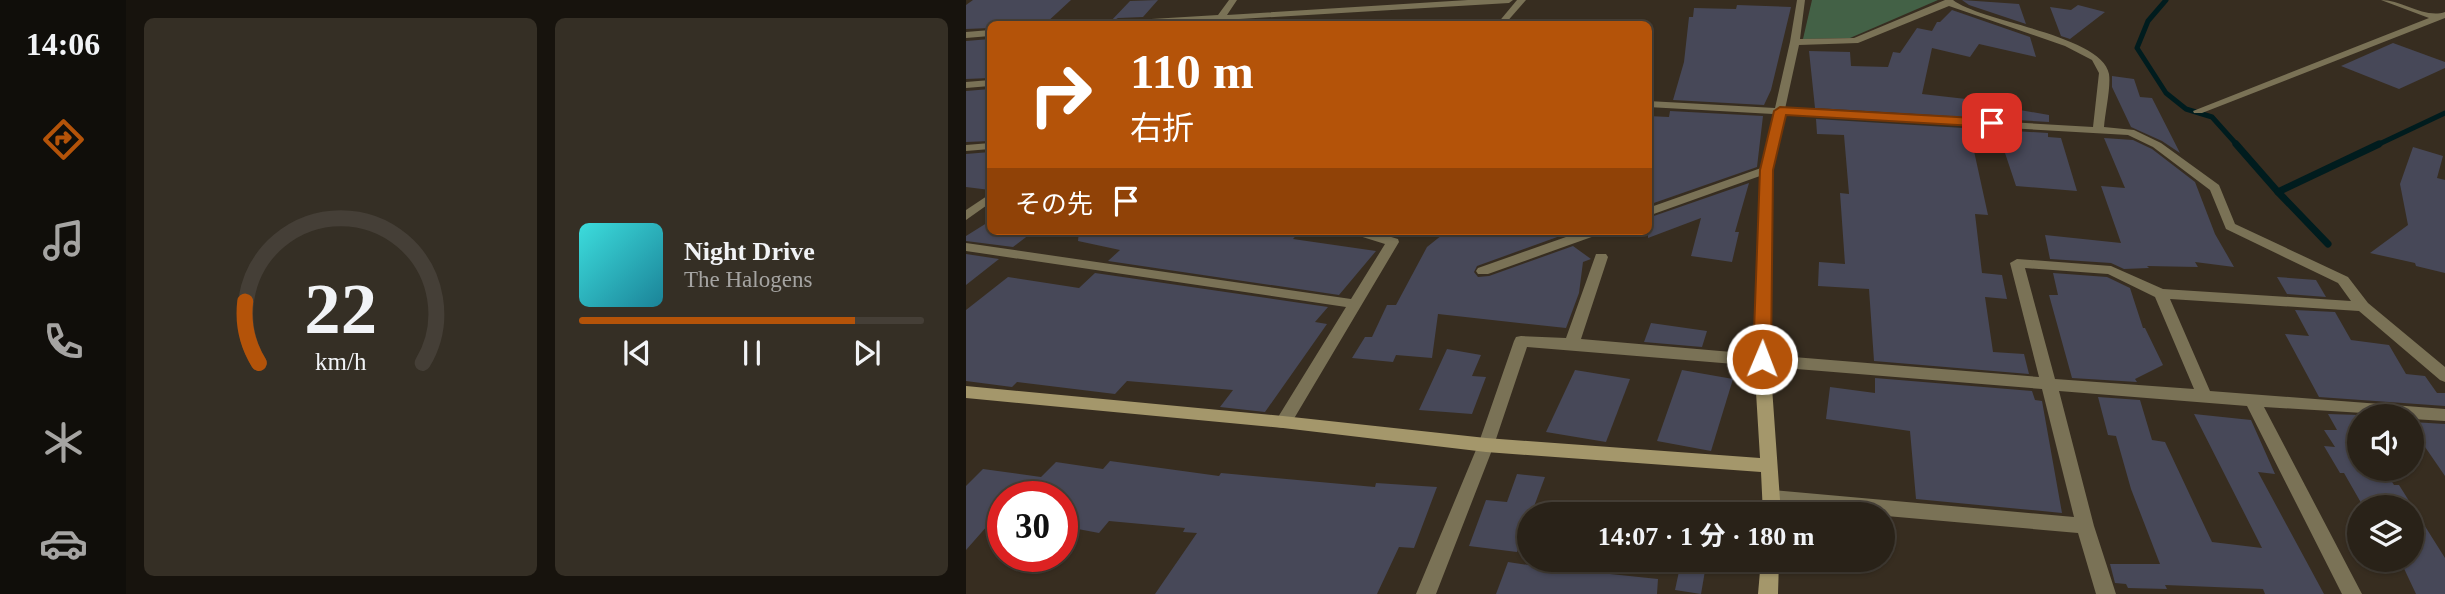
<!DOCTYPE html>
<html lang="ja">
<head>
<meta charset="utf-8">
<style>
	:root { --surface:#292218; --page:#352f25; --text:#f1f3f6; --muted:#a5a4a2; --line:#453f37; --accent:#b45309 }
	body { margin:0; font-family:"Times New Roman","Noto Sans JP",serif; background:var(--page); color:var(--text); height:100vh; display:flex; flex-direction:column; font-size:26px; white-space:nowrap }
	* { box-sizing:border-box; margin:0 }
	p { font-size:23px; color:var(--muted) }
	.icon { flex:none; width:38px; height:38px; fill:none; stroke:currentColor; stroke-width:2; stroke-linecap:round; stroke-linejoin:round }
	.map { position:relative; flex:1; overflow:hidden }
	.sheet { display:flex; flex-direction:column; gap:18px; padding:18px; background:#17130d; width:840px }
	.sheet>* { flex:none }
	.top-card { position:absolute; left:21px; top:21px; width:665px; height:214px; border-radius:10px; box-shadow:0 2px 5px #0004,0 0 0 2px var(--line); background:#b45309; color:#fff; overflow:hidden }
	.fabs { position:absolute; left:1381px; top:404px; display:grid; gap:14px }
	.fabs a { display:grid; place-items:center; width:77px; height:77px; border-radius:50%; background:var(--surface); box-shadow:0 2px 5px #0004,0 0 0 2px var(--line); font-size:35px }
	.speed { position:absolute; left:21px; top:481px; display:flex; gap:14px; font-size:35px; font-weight:700; text-align:center }
	.speed>* { display:grid; place-content:center; width:91px; height:91px; border-radius:50%; background:var(--surface); box-shadow:0 2px 5px #0004,0 0 0 2px var(--line); line-height:1 }
	.speed .limit { border:10px solid #d22; background:#fff; color:#111 }
	.pin { position:absolute; display:grid; place-items:center; width:60px; height:60px; color:#fff; margin:-30px; border-radius:14px; box-shadow:0 4px 10px #0006 }
	.me { position:absolute; width:77px; margin:-38px; rotate:1deg; stroke-linejoin:round; filter:drop-shadow(0 0 5px #0008) }
	.turn { display:flex; align-items:center; gap:24px; height:147px; padding:0 28px; font-size:32px }
	.turn .icon { width:91px; height:91px; stroke-width:2.5 }
	.turn b { display:block; font-size:49px; line-height:60px }
	.then { display:flex; align-items:center; height:66px; padding:0 28px; background:#0003; gap:14px; font-size:26px }
	.sheet .card { flex:1; display:flex; flex-direction:column; justify-content:center; gap:10px; min-width:0; padding:0 24px; border-radius:10px; background:var(--page) }
	.sheet .dial { align-items:center; gap:0 }
	.dial svg { height:182px; overflow:visible; fill:none; stroke:var(--line); stroke-width:7; stroke-linecap:round; text-anchor:middle }
	.dial text { fill:var(--text); stroke:none }
	.song { display:flex; align-items:center; gap:21px }
	.cover { width:84px; height:84px; border-radius:10px; background:linear-gradient(135deg,hsl(180 70% 55%),hsl(190 70% 35%)) }
	.played { height:7px; border-radius:4px; background:linear-gradient(90deg,var(--accent) 80%,var(--line) 80%) }
	.keys { display:flex; justify-content:space-around; direction:ltr }
	.sheet .tiles { flex:1; display:grid; gap:18px; grid-template-columns:repeat(2,1fr) }
	.trip { position:absolute; left:551px; top:502px; width:378px; height:70px; border-radius:35px; background:var(--surface); box-shadow:0 2px 5px #0004,0 0 0 2px var(--line); font-weight:700; line-height:70px; text-align:center }
	main { display:flex; flex:1; min-height:0 }
	.menu { display:flex; flex-direction:column; width:126px; justify-content:space-around; align-items:center; background:#100e0a; color:var(--muted) }
	.menu .icon { width:49px; height:49px }
	.menu .selected { color:var(--accent) }
	.menu b { font-size:32px; color:var(--text) }
	.map>svg:first-child { display:block }
	.green { fill:#436146 }
	.lines { fill:none; stroke-linecap:round; stroke-linejoin:round }
	.stream-far1 { stroke:#001c1e; stroke-width:5 }
	.stream { stroke:#001c1e; stroke-width:7 }
	.building { fill:#474858 }
	.street { fill:#7a7256; fill-rule:evenodd }
	.secondary { fill:#a4976b; fill-rule:evenodd }
	.route { fill:#b45309; stroke:#753606; stroke-width:2 }
</style>
</head>
<body>
<main>
<nav class="menu">
<b>14:06</b>
<svg class="icon selected" aria-label="directions" viewBox="0 0 24 24"><path d="M12 3l9 9-9 9-9-9zM9 14v-3h6M13 9l2 2-2 2"/></svg>
<svg class="icon" aria-label="music" viewBox="0 0 24 24"><path d="M9 18V5l10-2v13"/><circle cx="6" cy="18" r="3"/><circle cx="16" cy="16" r="3"/></svg>
<svg class="icon" aria-label="phone" viewBox="0 0 24 24"><path d="M5 4h4l2 5-3 2q2 4 5 5l2-3 5 2v4C11 20 4 13 5 4z"/></svg>
<svg class="icon" aria-label="climate" viewBox="0 0 24 24"><path d="M12 3v18M4 7l16 10M4 17L20 7"/></svg>
<svg class="icon" aria-label="car" viewBox="0 0 24 24"><path d="M5 17H2v-5l4-1 3-4h7l3 4 3 1v5h-3M9 17h6M6 11h13"/><circle cx="7" cy="17" r="2"/><circle cx="17" cy="17" r="2"/></svg>
</nav>
<section class="sheet">
<div class="tiles">
<div class="card dial"><svg viewBox="0 0 100 80">
<path d="M14 69A42 42 0 1 1 86 69"/>
<path d="M14 69A42 42 0 0 1 8 42" stroke="#b45309"/>
<text x="50" y="56" font-size="32" font-weight="700">22</text>
<text x="50" y="72" font-size="11">km/h</text>
</svg></div>
<div class="card">
<div class="song"><i class="cover"></i><div><b>Night Drive</b><p>The Halogens</p></div></div>
<div class="played"></div>
<div class="keys"><svg class="icon" aria-label="previous" viewBox="0 0 24 24"><path d="M18 5L8 12l10 7zM5 5v14"/></svg><svg class="icon" aria-label="pause" viewBox="0 0 24 24"><path d="M8 5v14M16 5v14"/></svg><svg class="icon" aria-label="next" viewBox="0 0 24 24"><path d="M6 5l10 7-10 7zM19 5v14"/></svg></div>
</div>
</div>
</section>
<div class="map">
<svg width="1479" height="594" viewBox="0 0 1479 594">
	<rect width="100%" height="100%" fill="#372d20"/>
	<path class="green" d="M846 0H972L884 38 837 39Z"/>
	<g class="lines">
		<g class="stream-far1">
			<path d="M1200 0 1182 21 1171 48 1200 93 1220 109 1246 117 1272 146"/>
			<path d="M1409 146 1479 113"/>
		</g>
		<g class="stream">
			<path d="M1270 144 1312 192 1413 144"/>
			<path d="M1312 192 1362 244"/>
		</g>
	</g>
	<g class="building">
		<path d="M7 0H105L79 24H24V28L0 29V5Z"/>
		<path d="M192 0 177 17 152 18 143 23 164 1Z"/>
		<path d="M996 0 1053 4 1060 24 1003 5Z"/>
		<path d="M771 5 825 7 805 90 798 105 707 100 718 62 723 17H727L728 8 770 9Z"/>
		<path d="M1112 5 1139 12 1104 39 1095 36 1084 7 1105 10Z"/>
		<path d="M986 10 1064 37 1070 57 1013 44 1004 57 966 48 956 94 1053 105 1048 109 1083 115V122L849 108 843 51 884 52 885 66 922 67 927 52 934 53 951 28 966 31 971 22H974Z"/>
		<path d="M24 39V78L0 79V41Z"/>
		<path d="M1427 43 1479 62V68L1433 89 1375 66Z"/>
		<path d="M1146 76 1168 79 1174 97 1186 98 1214 153 1196 141 1165 127 1146 87Z"/>
		<path d="M24 89V141L0 142V91Z"/>
		<path d="M704 111 797 116 791 167 682 205V116L703 117Z"/>
		<path d="M850 119 1082 133V137L1095 138 1111 191 1050 186 1036 144 1008 151 1022 215 1009 214 1016 273 1036 275 1041 299 1019 297 1027 352 1058 354 1063 374 908 361 903 289 852 286 853 262 879 264 874 193 883 194 878 135 851 134Z"/>
		<path d="M1138 138 1167 140 1186 149 1229 182 1249 234 1268 267 1229 262 1232 267 1181 266 1183 268 1158 269 1145 263 1084 259 1079 235 1155 243 1135 186 1159 188Z"/>
		<path d="M1447 147 1477 156 1471 178 1479 180V273L1450 266 1449 263 1404 253 1442 225 1434 184Z"/>
		<path d="M24 152V190L0 187V154Z"/>
		<path d="M783 183 769 232H773L766 262 725 256 735 218 682 238V218Z"/>
		<path d="M24 221V231H68L47 247 0 241V236Z"/>
		<path d="M113 231H334L327 239 410 251 373 295 142 261 154 250 112 241Z"/>
		<path d="M481 231H587L594 236 511 266 508 272 512 277 523 276 607 246 625 259 617 262 613 293 600 328 472 314 466 358 430 355 427 362 386 358 399 337H406L421 305H430L461 247Z"/>
		<path d="M0 254 33 259 0 285Z"/>
		<path d="M129 273 362 307 349 322 361 324 299 412 254 407 267 390 161 381 149 394 51 382 46 387 0 381V310L42 277 113 288Z"/>
		<path d="M1087 273 1141 277 1164 288 1177 328H1179L1197 365 1169 379 1171 382 1106 378 1083 295H1092Z"/>
		<path d="M1311 277 1350 280 1360 297 1321 294Z"/>
		<path d="M1329 310 1369 312 1385 340 1423 345 1440 374 1459 376 1471 393H1479V406L1353 397 1319 334 1343 336Z"/>
		<path d="M685 323 741 331 736 347 678 342Z"/>
		<path d="M481 349 515 355 506 376 520 377 506 414 453 410Z"/>
		<path d="M609 370 664 379 640 442 580 432Z"/>
		<path d="M716 370 767 379 745 451 691 441Z"/>
		<path d="M909 378 1066 391 1069 400 1076 401 1096 513 950 499 944 431 860 419 864 387 909 393Z"/>
		<path d="M1132 397 1174 400 1186 440 1199 442 1246 542 1296 548 1228 414 1285 420 1309 474 1292 472 1358 594H1299L1297 589 1199 585 1201 589 1162 588 1160 584 1149 583 1144 564H1194L1165 489 1150 436 1142 435Z"/>
		<path d="M1362 414 1393 415V469H1418L1428 485H1433L1479 558V594H1450L1434 560H1446V508H1398L1378 473H1374L1358 446 1369 447 1358 430H1371Z"/>
		<path d="M1446 422 1479 424V476L1446 428Z"/>
		<path d="M144 461 253 476 255 473 409 487 410 483 471 487 448 548 433 547 411 594H189L231 533 217 532 219 528 143 521 133 533 96 526V497H37V508L0 550V486L17 469 75 477 90 462 137 469Z"/>
		<path d="M551 474 579 477 551 552 503 546 520 500 541 502Z"/>
		<path d="M542 562 624 574 625 572 692 579 691 594H530Z"/>
		<path d="M715 562 740 565 735 594 709 590Z"/>
	</g>
	<g class="lines">
		<g class="street">
			<path d="M263 0H271L261 15 502 0H547L543 3 257 20 254 24H248V21L187 24H148L152 21 252 15Z"/>
			<path d="M551 0H560L539 24H531Z"/>
			<path d="M831 0H839L834 39 888 38 979 0H987C1015 22 1136 35 1143 74 1145 87 1139 113 1138 127L1168 130 1195 143 1253 185 1269 224 1382 277 1402 303 1479 367V382L1474 380 1393 311 1204 299 1244 391 1479 409V421L1446 419V416L1298 407 1396 594H1376L1281 406 1093 391 1128 526 1150 594H1130L1112 533 807 506 801 503 798 498 801 493 807 490 1108 517 1076 389 561 347 528 445 470 594H450L512 445 548 341 550 337 555 336 600 338 630 254H640L642 257 615 339 789 354 794 176 682 216V208L795 168 807 114 682 107V101L809 108 824 42ZM983 6 1099 46 1126 60 1133 73 1127 127 819 109 833 45 892 43ZM818 115 1162 135 1187 147 1244 190 1260 229 1372 283 1385 301 1197 289 1145 266 1051 259 1044 263 1073 377 804 355 806 170ZM1059 268 1142 274 1189 297 1228 389 1089 379Z"/>
			<path d="M1415 0C1436 0 1459 19 1479 12V18L1236 113H1228L1227 111 1463 18Z"/>
			<path d="M24 30V36L0 38V32Z"/>
			<path d="M24 80V86L0 88V82Z"/>
			<path d="M24 143V149L0 151V145Z"/>
			<path d="M24 194V203L0 220V210Z"/>
			<path d="M386 231H405L432 239 433 242 323 427 317 428 311 427 309 422 380 307 0 251V243L385 299 419 244 387 234Z"/>
			<path d="M617 231H635L634 234 522 274H512L510 271 512 268Z"/>
		</g>
		<g class="secondary">
			<path d="M796 353 801 355 804 359 815 514H797L795 472 520 452 317 428 0 398V386L317 416 520 438 794 458 788 359 791 355Z"/>
			<path d="M795 560H813L812 594H792Z"/>
		</g>
	</g>
	<path class="route" d="M814 107 1026 119 1032 123 1026 127 820 115 807 170 805 359 796 365 787 359 794 170 808 111Z"/>
</svg>
<div class="fabs">
<a><svg class="icon" aria-label="sound" viewBox="0 0 24 24"><path d="M4 9h4l5-4v14l-5-4H4zM17 9q2 3 0 6"/></svg></a>
<a><svg class="icon" aria-label="layers" viewBox="0 0 24 24"><path d="M12 4l9 5-9 5-9-5zM3 14l9 5 9-5"/></svg></a>
</div>
<div class="speed"><div class="limit">30</div></div>
<div class="pin" style="left:1026px;top:123px;background:#d93025"><svg class="icon" aria-label="arrive" viewBox="0 0 24 24"><path d="M6 21V4h12l-3 4 3 4H6"/></svg></div>
<svg class="me" style="left:796px;top:359px" viewBox="-20 -20 40 40"><circle r="17" fill="#b45309" stroke="#fff" stroke-width="3"/><path d="M0-11L8 9 0 5-8 9z" fill="#fff"/></svg>
<div class="trip">14:07 · 1 分 · 180 m</div>
<div class="top-card">
<div class="turn"><svg class="icon" aria-label="right" viewBox="0 0 24 24"><path d="M7 20v-9h11M14 6l5 5-5 5"/></svg><div><b>110 m</b>右折</div></div>
<div class="then">その先<svg class="icon" aria-label="arrive" viewBox="0 0 24 24"><path d="M6 21V4h12l-3 4 3 4H6"/></svg></div>
</div>
</div>
</main>
</body>
</html>
